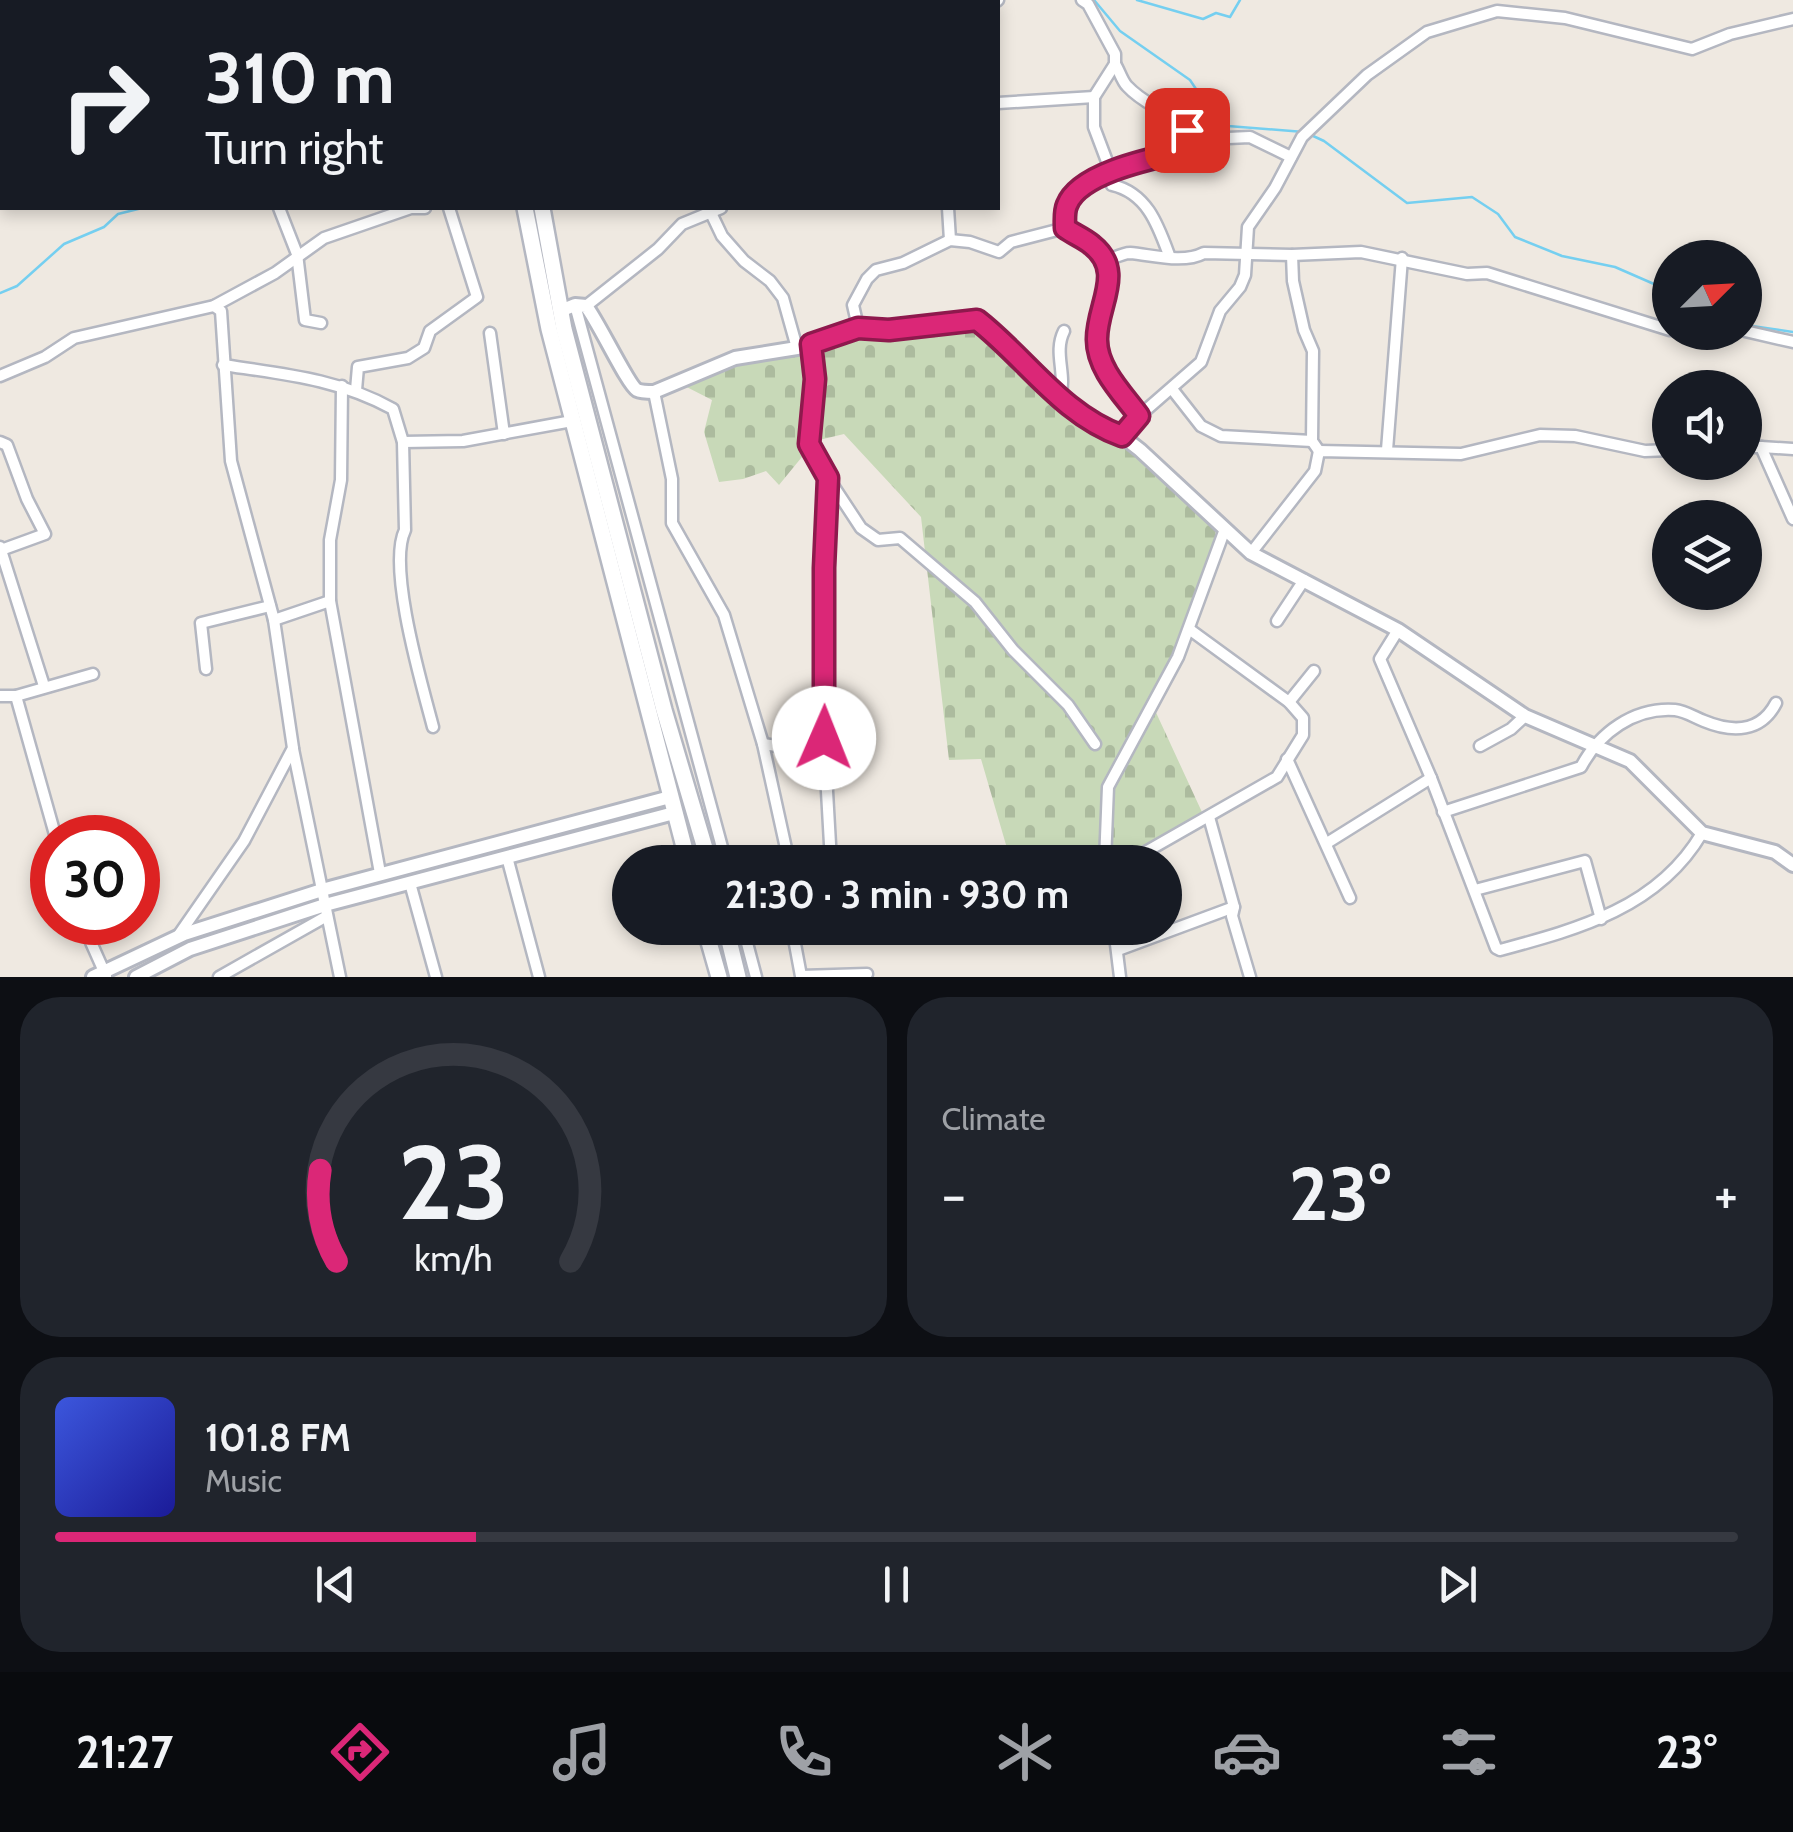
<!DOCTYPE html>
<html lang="en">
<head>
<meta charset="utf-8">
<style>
	:root { --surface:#171b24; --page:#20242c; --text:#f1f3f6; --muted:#9ea1a6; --line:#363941; --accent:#db2777 }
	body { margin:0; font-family:Cabin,sans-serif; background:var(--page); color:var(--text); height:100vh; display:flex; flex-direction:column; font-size:38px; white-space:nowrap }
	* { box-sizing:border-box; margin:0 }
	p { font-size:32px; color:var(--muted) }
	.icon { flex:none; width:55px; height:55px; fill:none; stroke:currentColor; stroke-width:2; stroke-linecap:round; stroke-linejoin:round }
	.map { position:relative; height:977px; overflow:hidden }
	.drawer { display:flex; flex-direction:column; gap:20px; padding:20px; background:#0d0f14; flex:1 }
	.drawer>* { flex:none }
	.hud { position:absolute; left:0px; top:0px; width:1000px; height:210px; box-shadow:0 5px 15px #0003; background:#171b24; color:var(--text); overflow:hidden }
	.needle { width:65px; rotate:66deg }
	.buttons { position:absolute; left:1652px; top:240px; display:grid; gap:20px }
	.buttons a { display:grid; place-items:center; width:110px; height:110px; border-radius:50%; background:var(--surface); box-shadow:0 5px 15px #0003; font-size:50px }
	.speed { position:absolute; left:30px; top:815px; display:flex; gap:20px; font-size:50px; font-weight:700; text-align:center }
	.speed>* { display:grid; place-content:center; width:130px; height:130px; border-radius:50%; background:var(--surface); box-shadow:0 5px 15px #0003; line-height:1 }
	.speed .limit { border:15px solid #d22; background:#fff; color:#111 }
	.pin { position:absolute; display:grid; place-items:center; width:85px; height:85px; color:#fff; margin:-42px; border-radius:20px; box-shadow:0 5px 15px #0006 }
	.me { position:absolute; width:110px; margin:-55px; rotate:1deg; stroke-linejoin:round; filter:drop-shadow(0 0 8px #0008) }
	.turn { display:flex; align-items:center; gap:35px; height:210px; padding:0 40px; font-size:45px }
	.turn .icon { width:130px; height:130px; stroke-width:2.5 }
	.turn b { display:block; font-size:70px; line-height:85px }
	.big { font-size:75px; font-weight:700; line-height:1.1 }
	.drawer .widget { flex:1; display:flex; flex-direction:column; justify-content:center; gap:15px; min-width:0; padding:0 35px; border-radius:40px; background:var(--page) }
	.drawer .dial { align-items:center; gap:0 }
	.dial svg { height:260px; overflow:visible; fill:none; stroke:var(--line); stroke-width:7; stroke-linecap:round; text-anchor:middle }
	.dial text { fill:var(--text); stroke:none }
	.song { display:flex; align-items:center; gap:30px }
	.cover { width:120px; height:120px; border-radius:15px; background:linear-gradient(135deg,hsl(230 70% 55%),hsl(240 70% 35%)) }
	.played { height:10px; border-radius:5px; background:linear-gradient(90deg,var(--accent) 25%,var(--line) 25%) }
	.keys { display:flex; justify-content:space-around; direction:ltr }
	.heat { display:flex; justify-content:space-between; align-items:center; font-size:55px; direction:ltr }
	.drawer .tiles { flex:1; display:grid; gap:20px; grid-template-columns:1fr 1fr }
	.widget:last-child { grid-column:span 2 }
	.trip { position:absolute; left:612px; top:845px; width:570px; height:100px; border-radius:50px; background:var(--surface); box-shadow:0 5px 15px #0003; font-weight:700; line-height:100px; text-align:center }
	.tabs { display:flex; height:160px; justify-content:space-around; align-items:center; background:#090b0e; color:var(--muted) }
	.tabs .icon { width:70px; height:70px }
	.tabs .selected { color:var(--accent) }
	.tabs b { font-size:45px; color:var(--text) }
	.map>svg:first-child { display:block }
	.cemetery { fill:url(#cemetery-stones) }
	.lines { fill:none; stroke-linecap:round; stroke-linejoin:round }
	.stream { stroke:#75cff0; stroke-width:2.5 }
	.minor-casing { stroke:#b4b7c1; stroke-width:15 }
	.tertiary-casing { stroke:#b4b7c1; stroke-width:18 }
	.secondary-casing { stroke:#b4b7c1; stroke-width:20 }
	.minor { stroke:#fff; stroke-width:10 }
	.tertiary { stroke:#fff; stroke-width:12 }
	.secondary { stroke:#fff; stroke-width:15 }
	.route-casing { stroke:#8e194d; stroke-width:25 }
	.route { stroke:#db2777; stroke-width:18 }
</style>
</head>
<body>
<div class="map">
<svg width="1793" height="977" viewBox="0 0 1793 977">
	<defs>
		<pattern id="cemetery-stones" width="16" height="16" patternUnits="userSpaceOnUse" patternTransform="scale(2.5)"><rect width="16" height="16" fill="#c8d9b8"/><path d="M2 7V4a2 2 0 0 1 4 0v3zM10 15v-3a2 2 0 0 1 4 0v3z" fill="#acbb9e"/></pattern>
	</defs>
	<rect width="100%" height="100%" fill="#efe9e1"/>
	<path class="cemetery" d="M977 320 1042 385 1122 436 1225 529 1153 706 1207 823 1142 862H1011L981 759 949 760 921 517 844 434 815 441 779 485 766 471 743 479 719 482 704 432 712 400 675 381 828 336Z"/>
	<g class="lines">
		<g class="stream">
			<path d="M1094 0 1120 31 1190 80 1212 113 1228 126 1304 132"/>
			<path d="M1137 0 1203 19 1216 13 1230 17 1240 0"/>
			<path d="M467 2V0"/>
			<path d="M1311 135 1324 141 1407 203 1472 197 1498 214 1515 237 1562 256 1615 267 1670 291"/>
			<path d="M0 293 17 286 64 244 104 227 118 214 142 208"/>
			<path d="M1745 325 1793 332"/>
		</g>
		<defs>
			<g id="minor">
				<path d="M353 0 354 2"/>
				<path d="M1082 0 1088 4 1115 54V64L1094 97V127L1111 172 1112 185C1147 193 1158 225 1169 255"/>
				<path d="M995 2 998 0"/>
				<path d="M1115 64C1119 70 1122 81 1127 86 1152 113 1179 108 1193 149"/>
				<path d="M998 103 1094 97"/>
				<path d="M1111 172 1228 138 1250 137 1291 157"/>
				<path d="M279 208 297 254 305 320 321 323"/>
				<path d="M948 208 950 240"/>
				<path d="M711 213 722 236 744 261 770 281 783 298 797 348"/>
				<path d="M1065 228C1073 234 1084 238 1092 245 1126 272 1096 306 1097 340 1097 368 1123 394 1139 416"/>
				<path d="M1292 255 1293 281 1304 330 1313 351 1312 441 1319 451"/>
				<path d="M1106 261C1114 258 1123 253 1130 253 1153 255 1183 264 1204 253L1292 255 1361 252 1467 274 1487 273 1670 330"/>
				<path d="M575 305 726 862"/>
				<path d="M586 306 658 249 682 224 721 208"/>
				<path d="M858 327 853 305 867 279 876 270 903 263 950 240 970 242 999 252 1011 242 1065 228C1066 193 1078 188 1109 174"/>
				<path d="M1745 331 1793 342"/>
				<path d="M1709 332H1710"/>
				<path d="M490 333 504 434"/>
				<path d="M811 344 810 356 815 379 809 444 828 479 824 568V738L831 862"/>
				<path d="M223 365C283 374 339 379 393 409L403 442 405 530C387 567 422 685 433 727"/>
				<path d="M0 376 45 357 74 338 214 306 275 273 324 238 411 208H425"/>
				<path d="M342 386 341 480 330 540V601L380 873"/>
				<path d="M1172 389 1201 426 1221 436 1312 441"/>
				<path d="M356 390 358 367 408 358 424 348 430 331 477 297 449 208"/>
				<path d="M654 392 672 479V523L724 615 763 744 789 862"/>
				<path d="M1060 397C1067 374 1053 353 1064 331"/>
				<path d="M1122 436 1139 416 1201 362 1220 311 1240 287 1245 275 1248 227 1275 188 1302 137 1367 75 1427 32 1497 11 1565 18 1692 49 1730 34 1793 19"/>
				<path d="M0 442 7 445 27 499 45 534 1 550"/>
				<path d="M403 442 463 441 572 421"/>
				<path d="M1745 447H1761L1793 519"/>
				<path d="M1761 447 1793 449"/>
				<path d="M1387 450 1402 258"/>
				<path d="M830 481 861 528 878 540 900 538 975 602 1013 650 1068 705 1095 744"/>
				<path d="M0 547 44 686"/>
				<path d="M1251 553 1315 471 1319 451 1461 454 1540 435 1575 436 1645 451 1670 450"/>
				<path d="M274 620 330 601"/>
				<path d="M1277 621 1304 580"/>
				<path d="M1398 630 1380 659 1431 778 1496 948 1500 950C1578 929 1658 908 1702 833"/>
				<path d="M206 669 201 623 270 606"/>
				<path d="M0 696H16L56 838"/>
				<path d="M16 696 93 674"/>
				<path d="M1289 702 1314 671"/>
				<path d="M763 744 825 753"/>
				<path d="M1480 746 1511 729 1525 716"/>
				<path d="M293 749 340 977"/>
				<path d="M1287 759 1350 898"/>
				<path d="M1443 812 1581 767C1599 733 1634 707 1675 710 1685 711 1694 717 1704 721 1733 733 1761 732 1776 703"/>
				<path d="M1209 817 1234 907 1232 916 1250 977"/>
				<path d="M1327 843 1431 778"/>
				<path d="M718 855 731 854 738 862"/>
				<path d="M507 857 539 977"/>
				<path d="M909 862 958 857"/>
				<path d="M1105 862 1108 787 1178 657 1225 529"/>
				<path d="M1128 862 1277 777 1303 735V718L1289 702 1189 629"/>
				<path d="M410 883 436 977"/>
				<path d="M1475 890 1585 861 1601 919"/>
				<path d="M82 922 106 976"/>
				<path d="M743 928 756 977"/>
				<path d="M792 928 801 976 867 974"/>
				<path d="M1114 928 1120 977"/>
				<path d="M178 936 244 841 293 748 274 620 231 461 221 311 214 306"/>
				<path d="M1118 950 1234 907"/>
				<path d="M219 977 327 916"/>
			</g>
			<g id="tertiary">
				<path d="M560 311 575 305 586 306C598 321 628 385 637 390 641 392 650 392 654 392L735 358 797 348 858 327 889 330 977 320 1042 385 1090 421 1122 436 1140 450 1251 553 1398 630 1525 716 1630 761 1702 833 1775 852 1793 865"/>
				<path d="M93 977 184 934 322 890 670 797"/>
				<path d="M136 977 190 949 325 905 674 813"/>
			</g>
			<g id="secondary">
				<path d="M514 0V2"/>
				<path d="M533 2V0"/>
				<path d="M525 208 549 329 688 862"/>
				<path d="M542 208 564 329 664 710 709 862"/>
				<path d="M705 928 719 977"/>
				<path d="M726 928 738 977"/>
			</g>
		</defs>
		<use href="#minor" class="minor-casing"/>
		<use href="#tertiary" class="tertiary-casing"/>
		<use href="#secondary" class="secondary-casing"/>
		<use href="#minor" class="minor"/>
		<use href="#tertiary" class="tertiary"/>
		<use href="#secondary" class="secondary"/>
	</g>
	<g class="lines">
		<defs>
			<path id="route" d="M824 738V568L828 478 809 444 815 379 811 344 858 328 889 330 977 320C1026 358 1061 414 1122 436L1139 416C1123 394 1097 369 1097 340 1096 306 1126 272 1092 245 1084 238 1073 234 1065 228 1065 221 1064 212 1067 205 1080 171 1160 157 1193 149L1187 130"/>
		</defs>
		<use href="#route" class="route-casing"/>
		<use href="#route" class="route"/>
	</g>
</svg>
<div class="buttons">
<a><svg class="needle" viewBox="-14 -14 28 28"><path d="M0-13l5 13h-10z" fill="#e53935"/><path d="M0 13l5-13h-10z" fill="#9ea1a6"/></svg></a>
<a><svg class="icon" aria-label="sound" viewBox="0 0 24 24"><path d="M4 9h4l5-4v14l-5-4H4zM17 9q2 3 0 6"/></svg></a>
<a><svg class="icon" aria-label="layers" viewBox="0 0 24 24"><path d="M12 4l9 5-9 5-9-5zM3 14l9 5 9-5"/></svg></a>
</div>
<div class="speed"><div class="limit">30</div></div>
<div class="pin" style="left:1187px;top:130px;background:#d93025"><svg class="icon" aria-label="arrive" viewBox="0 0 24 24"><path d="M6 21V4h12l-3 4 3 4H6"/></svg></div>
<svg class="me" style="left:824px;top:738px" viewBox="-20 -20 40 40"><circle r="19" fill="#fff"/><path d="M0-13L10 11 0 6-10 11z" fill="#db2777"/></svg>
<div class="trip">21:30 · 3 min · 930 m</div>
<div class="hud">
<div class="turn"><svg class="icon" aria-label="right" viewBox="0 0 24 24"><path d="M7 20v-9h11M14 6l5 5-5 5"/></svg><div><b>310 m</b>Turn right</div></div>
</div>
</div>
<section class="drawer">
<div class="tiles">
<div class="widget dial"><svg viewBox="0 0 100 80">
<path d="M14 69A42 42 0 1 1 86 69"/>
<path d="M14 69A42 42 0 0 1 9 41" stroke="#db2777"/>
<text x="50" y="56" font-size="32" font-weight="700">23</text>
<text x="50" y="72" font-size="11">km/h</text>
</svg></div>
<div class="widget"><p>Climate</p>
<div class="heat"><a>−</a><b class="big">23°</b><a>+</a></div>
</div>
<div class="widget">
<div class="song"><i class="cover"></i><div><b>101.8 FM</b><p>Music</p></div></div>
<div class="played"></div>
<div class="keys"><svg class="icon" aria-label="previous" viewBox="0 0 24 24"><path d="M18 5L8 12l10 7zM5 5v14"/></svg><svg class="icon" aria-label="pause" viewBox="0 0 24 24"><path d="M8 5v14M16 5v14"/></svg><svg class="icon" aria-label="next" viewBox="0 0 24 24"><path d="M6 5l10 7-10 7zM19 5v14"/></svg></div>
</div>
</div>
</section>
<nav class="tabs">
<b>21:27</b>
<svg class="icon selected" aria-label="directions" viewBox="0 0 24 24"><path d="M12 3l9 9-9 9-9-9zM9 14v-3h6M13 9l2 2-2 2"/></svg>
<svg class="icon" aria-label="music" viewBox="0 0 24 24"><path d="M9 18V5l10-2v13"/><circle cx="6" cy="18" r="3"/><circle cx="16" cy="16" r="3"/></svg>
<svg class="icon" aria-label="phone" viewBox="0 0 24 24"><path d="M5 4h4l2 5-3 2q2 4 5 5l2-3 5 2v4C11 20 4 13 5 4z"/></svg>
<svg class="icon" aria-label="climate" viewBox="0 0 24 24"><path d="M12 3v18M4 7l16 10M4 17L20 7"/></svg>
<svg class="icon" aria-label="car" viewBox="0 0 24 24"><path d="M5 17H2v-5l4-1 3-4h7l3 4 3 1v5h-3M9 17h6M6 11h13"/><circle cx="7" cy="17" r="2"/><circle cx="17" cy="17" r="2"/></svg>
<svg class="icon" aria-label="filters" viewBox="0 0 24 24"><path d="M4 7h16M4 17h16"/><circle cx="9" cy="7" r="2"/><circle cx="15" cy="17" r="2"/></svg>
<b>23°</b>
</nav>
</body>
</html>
